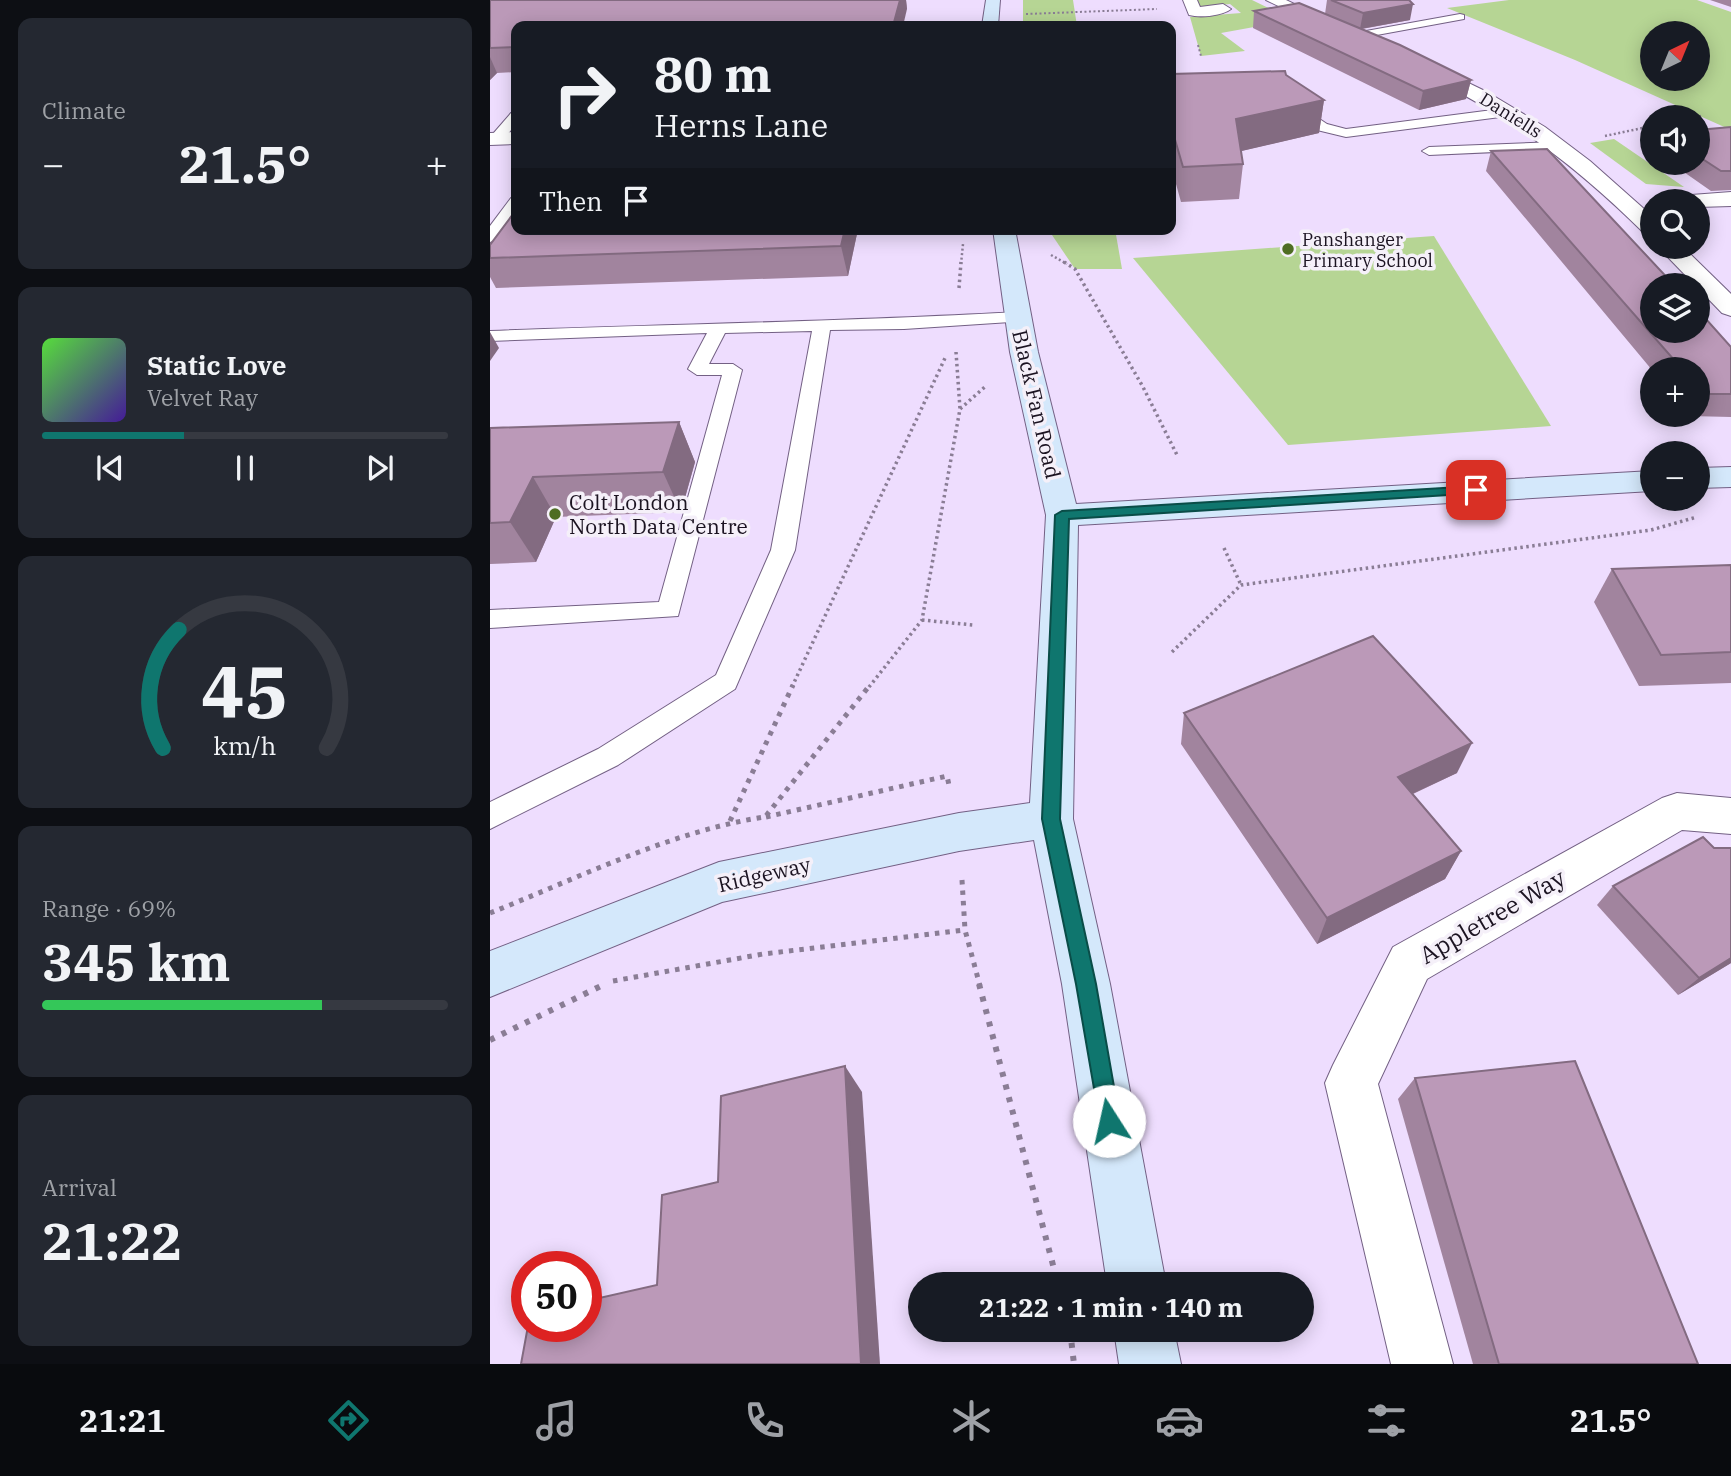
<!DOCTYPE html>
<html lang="en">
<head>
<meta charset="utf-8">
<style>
	:root { --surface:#171b24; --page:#242831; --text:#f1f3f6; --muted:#9ea1a6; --line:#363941; --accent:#0f766e }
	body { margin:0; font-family:"IBM Plex Serif",serif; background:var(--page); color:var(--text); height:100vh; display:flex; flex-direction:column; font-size:26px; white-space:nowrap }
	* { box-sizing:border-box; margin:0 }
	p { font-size:23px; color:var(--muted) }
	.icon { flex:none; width:38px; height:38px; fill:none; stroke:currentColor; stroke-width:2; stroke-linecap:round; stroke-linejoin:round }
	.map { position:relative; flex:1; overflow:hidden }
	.details { display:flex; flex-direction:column; gap:18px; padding:18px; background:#0d0f14; width:490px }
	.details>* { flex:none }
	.top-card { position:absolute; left:21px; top:21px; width:665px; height:214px; border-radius:14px; box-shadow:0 4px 18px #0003; background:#171b24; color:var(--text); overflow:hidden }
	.needle { width:46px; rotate:43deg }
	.controls { position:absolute; left:1150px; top:21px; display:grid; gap:14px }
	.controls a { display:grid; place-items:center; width:70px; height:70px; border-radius:50%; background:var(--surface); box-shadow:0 4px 18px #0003; font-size:35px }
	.speed { position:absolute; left:21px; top:1251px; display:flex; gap:14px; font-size:35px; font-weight:700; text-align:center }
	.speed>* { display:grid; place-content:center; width:91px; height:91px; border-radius:50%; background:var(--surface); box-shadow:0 4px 18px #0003; line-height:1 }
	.speed .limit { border:10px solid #d22; background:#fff; color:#111 }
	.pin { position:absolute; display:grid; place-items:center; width:60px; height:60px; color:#fff; margin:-30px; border-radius:14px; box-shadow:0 4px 10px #0006 }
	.me { position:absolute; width:77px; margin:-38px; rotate:350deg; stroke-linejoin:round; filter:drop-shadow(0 0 5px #0008) }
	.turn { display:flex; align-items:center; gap:24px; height:147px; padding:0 28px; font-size:32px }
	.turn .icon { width:91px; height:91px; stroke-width:2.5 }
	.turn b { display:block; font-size:49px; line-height:60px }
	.then { display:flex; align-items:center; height:66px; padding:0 28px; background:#0003; gap:14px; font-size:26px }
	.big { font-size:52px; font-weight:700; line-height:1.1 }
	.details .widget { flex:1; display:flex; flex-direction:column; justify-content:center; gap:10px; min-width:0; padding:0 24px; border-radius:14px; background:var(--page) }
	.details .dial { align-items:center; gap:0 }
	.dial svg { height:182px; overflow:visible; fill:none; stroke:var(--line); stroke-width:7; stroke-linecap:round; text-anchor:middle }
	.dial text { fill:var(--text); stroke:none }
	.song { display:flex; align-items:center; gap:21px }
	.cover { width:84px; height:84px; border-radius:10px; background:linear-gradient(135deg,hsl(110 70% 55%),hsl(260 70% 35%)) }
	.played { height:7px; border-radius:4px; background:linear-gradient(90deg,var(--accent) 35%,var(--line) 35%) }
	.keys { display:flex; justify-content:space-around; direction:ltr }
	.heat { display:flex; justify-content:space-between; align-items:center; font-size:38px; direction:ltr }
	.charge { height:10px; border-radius:5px; background:linear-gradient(90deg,#34c759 69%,var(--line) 0) }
	.trip { position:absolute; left:418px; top:1272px; width:406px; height:70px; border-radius:35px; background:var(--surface); box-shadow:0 4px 18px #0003; font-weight:700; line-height:70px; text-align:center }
	.dock { display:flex; height:112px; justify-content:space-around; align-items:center; background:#090b0e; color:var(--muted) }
	.dock .icon { width:49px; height:49px }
	.dock .current { color:var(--accent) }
	.dock b { font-size:32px; color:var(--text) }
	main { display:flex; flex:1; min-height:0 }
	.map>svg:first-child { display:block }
	.green { fill:#b6d594; fill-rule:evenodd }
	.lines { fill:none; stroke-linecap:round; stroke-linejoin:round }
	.lane-casing { stroke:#736084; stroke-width:2 }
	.street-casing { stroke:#736084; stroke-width:2 }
	.secondary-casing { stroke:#736084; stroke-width:2 }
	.path-far4 { stroke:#8a7d95; stroke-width:2; stroke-dasharray:2 2.5; stroke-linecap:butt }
	.path-far3 { stroke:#8a7d95; stroke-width:2.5; stroke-dasharray:2 2.5; stroke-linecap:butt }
	.path-far2 { stroke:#8a7d95; stroke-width:3.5; stroke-dasharray:2.5 3.5; stroke-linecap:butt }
	.path-far1 { stroke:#8a7d95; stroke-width:5; stroke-dasharray:4.5 6; stroke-linecap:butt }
	.path { stroke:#8a7d95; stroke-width:6; stroke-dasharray:5 8; stroke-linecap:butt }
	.lane { fill:#fff; fill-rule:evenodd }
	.street { fill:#fff; fill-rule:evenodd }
	.secondary { fill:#d4e8fb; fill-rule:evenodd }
	.wall { fill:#a1849e }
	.shaded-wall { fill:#836b81 }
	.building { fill:#bb99b8; stroke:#836b81; stroke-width:2 }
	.route { fill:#0f766e; stroke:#0a4d48; stroke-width:2 }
	.poi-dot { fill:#4f6d23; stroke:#f5f0f9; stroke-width:2.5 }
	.labels { text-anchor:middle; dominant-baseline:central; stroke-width:7; stroke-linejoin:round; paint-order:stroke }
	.far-street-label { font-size:18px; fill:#1b1321; stroke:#f5f0f9 }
	.far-poi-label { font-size:18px; fill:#1b1321; stroke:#f5f0f9; text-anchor:start }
	.street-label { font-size:21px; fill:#1b1321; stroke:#f5f0f9 }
	.poi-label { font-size:21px; fill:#1b1321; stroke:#f5f0f9; text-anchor:start }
	.near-street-label { font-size:24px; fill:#1b1321; stroke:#f5f0f9 }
</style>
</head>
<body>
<main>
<section class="details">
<div class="widget"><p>Climate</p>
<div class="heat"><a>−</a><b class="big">21.5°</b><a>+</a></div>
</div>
<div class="widget">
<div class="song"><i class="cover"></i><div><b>Static Love</b><p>Velvet Ray</p></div></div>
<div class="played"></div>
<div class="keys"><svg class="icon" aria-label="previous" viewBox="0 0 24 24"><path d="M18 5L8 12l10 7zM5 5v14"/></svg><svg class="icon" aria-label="pause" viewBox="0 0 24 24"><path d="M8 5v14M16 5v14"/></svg><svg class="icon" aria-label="next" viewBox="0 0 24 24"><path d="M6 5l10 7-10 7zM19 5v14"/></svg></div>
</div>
<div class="widget dial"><svg viewBox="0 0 100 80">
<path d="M14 69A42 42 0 1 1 86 69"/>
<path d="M14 69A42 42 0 0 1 21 17" stroke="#0f766e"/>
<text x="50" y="56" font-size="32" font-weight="700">45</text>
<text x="50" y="72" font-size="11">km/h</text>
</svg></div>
<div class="widget"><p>Range · 69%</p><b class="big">345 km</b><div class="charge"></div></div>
<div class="widget"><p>Arrival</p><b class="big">21:22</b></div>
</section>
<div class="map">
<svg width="1241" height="1364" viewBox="0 0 1241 1364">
	<rect width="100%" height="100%" fill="#eeddfe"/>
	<g class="green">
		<path d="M533 0H583L587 26H533Z"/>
		<path d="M701 0H762L803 20 731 33 755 51 711 56 700 17 751 13 740 4 703 8Z"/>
		<path d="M1019 0H1207L1241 12V130L1085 60 957 8ZM1162 33H1208V79H1162Z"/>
		<path d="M1124 139 1194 187 1156 184 1100 143Z"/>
		<path d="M560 229H625L632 269H585L562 235Z"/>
		<path d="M944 236 1061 426 798 445 643 258Z"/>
	</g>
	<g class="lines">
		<defs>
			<g id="lane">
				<path d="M970 14 974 15V19L865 39 859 36 865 33Z"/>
				<path d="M801 100 837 124 856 129 1018 108 1024 112 1018 116 856 137 827 130 797 107 795 104Z"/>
				<path d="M26 112V124L12 141H2V135L21 113Z"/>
				<path d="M1067 142 1072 143V149L939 155 932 151 939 147Z"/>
				<path d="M26 197V211L6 240 0 242V226L21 198Z"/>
				<path d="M528 312 534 313 537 317 534 321 414 329 340 330 305 550 245 689 128 765 0 829V802L108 749 226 675 281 550 322 331 235 333 219 364H243L252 370 188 616 0 628V610L169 602 232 375H207L198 369 217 333 0 341V331C176 324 352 322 528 312Z"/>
			</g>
			<g id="street">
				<path d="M693 0H707L710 7 733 4 741 9C732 16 710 18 699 15Z"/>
				<path d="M776 0H796L852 27 850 30H838Z"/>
				<path d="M931 60 997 92 1055 127 1100 161 1162 216V235L1154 233C1080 160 1017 115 925 69L922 65Z"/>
				<path d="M26 132V144L0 145V133Z"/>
				<path d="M1241 192V206L1208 207V201H1185L1188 196Z"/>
				<path d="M1168 247H1193L1241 294V316L1232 313Z"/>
				<path d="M1187 793 1241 798V834L1192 830 937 979 888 1084 963 1364H901L835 1083 843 1065 903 947 1172 798Z"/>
			</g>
			<g id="secondary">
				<path d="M496 0H510L508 26H492Z"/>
				<path d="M503 229H525L548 352 586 504 1162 471V491L588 525 583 819 620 984 676 1284H617L572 984 544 840 469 851 232 902 0 997V951L229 862 469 813 540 803 556 515 520 352Z"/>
				<path d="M1241 467V487L1208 488V468Z"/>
				<path d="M624 1330H684L691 1364H629Z"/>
			</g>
		</defs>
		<use href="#lane" class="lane-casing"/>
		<use href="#street" class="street-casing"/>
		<use href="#secondary" class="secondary-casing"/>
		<g class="path-far4">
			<path d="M536 14 667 9"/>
			<path d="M708 45 711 56"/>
			<path d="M1206 117 1211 116"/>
		</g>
		<g class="path-far3">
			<path d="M1206 117 1211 116"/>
			<path d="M1115 136 1162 126"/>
			<path d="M561 255 577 264"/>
			<path d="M471 264 473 244"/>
		</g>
		<g class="path-far2">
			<path d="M574 262 585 269 653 387 687 455"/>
			<path d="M469 288 471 262"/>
			<path d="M466 352 470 409"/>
			<path d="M734 548 751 585"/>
			<path d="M432 620 483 625"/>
			<path d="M682 652 751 585 1161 530 1207 517"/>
			<path d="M302 687 456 356"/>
			<path d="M379 687 432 620 470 409 497 385"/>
		</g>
		<g class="path-far1">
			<path d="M276 817 457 776 459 785"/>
			<path d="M240 821 303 685"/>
			<path d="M472 880 475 930 490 986"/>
			<path d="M0 913C86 879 184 830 275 817L380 685"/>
			<path d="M123 981 273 954 475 930"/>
		</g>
		<g class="path">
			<path d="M489 984 568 1284"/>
			<path d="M0 1040 111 986"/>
			<path d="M580 1330 584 1364"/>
		</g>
		<use href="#lane" class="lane"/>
		<use href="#street" class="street"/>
		<use href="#secondary" class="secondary"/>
	</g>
	<g class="wall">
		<path d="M0 0H416L417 9 26 26V72L7 73 0 80Z"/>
		<path d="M837 0H919L920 20 872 29 981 80 976 99 929 110 763 28 764 11 835 14Z"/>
		<path d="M1220 0H1241V7Z"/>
		<path d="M681 74 796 75 834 100 829 133 751 151 753 164 749 199 691 202 681 166Z"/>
		<path d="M1241 127V190L1221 191 1181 163H1208V130Z"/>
		<path d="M1001 151 1241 347V417L1200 416 1199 415H1208V369L1162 370 996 171Z"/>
		<path d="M368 229 358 276 6 288 0 277V245Z"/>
		<path d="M189 422 205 462 191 512 66 517 46 562 0 564V428Z"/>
		<path d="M1241 565V683L1149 686 1104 602 1122 569Z"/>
		<path d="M694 713 967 773 923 794 971 851 955 879 827 944 691 744Z"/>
		<path d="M1224 848H1241V963L1188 995 1107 905 1123 886Z"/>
		<path d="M925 1078 1208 1364H983L908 1099Z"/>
	</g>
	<g class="shaded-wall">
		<path d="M410 0H416L417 9 413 26H403Z"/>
		<path d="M923 4 920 20 870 29 873 13Z"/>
		<path d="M0 57 7 73 0 80Z"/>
		<path d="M981 80 976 99 929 110 933 91Z"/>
		<path d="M834 100 829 133 743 153 746 119Z"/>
		<path d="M355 229H368L358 276 351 246Z"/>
		<path d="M0 332 9 348 0 361Z"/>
		<path d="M189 422 205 462 191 512 173 472Z"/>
		<path d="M43 477 66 517 46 562 20 522Z"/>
		<path d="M982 743 967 773 896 806 908 777Z"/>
		<path d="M971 851 955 879 827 944 837 918Z"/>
		<path d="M1241 958V963L1188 995 1209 978Z"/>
		<path d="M355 1066 372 1092 390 1364H371Z"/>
	</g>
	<g class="building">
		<path d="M0 0H410L403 26H26V47L0 48Z"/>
		<path d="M841 0H919L923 4 873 13Z"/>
		<path d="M809 3 910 45 981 80 933 91 764 11Z"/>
		<path d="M795 71 796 75 834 100 746 119 753 164 693 167 681 126V74Z"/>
		<path d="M1241 127V171H1231L1208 156V130Z"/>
		<path d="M1057 149 1184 285H1162V331H1208V310L1241 347V394H1213L1208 388V369H1192L1001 151Z"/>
		<path d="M26 210V229H355L351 246 0 258V245Z"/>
		<path d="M189 422 173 472 43 477 20 522 0 523V428Z"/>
		<path d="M1241 565V652L1171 655 1122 569Z"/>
		<path d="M883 636 982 743 908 777 971 851 837 918 694 713Z"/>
		<path d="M1213 837 1224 848H1241V958L1209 978 1123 886Z"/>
		<path d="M1085 1061 1208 1364H1009L925 1078Z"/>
		<path d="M355 1066 371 1364H31L38 1326H96V1301L167 1285 172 1195 228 1182 231 1096Z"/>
	</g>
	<path class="route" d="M986 486 992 490 990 493 579 519 570 819 606 984 630 1121 627 1129 619 1132 611 1129 586 984 552 819 565 515 572 511Z"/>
	<g class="poi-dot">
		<circle cx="798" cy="249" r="7"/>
		<circle cx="65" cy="514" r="7"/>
	</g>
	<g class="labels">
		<g class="far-street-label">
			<text transform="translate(1021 115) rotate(32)">Daniells</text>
		</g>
		<g class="far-poi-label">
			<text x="812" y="239">Panshanger<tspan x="812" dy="21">Primary School</tspan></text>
		</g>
		<g class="street-label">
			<text transform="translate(547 404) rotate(77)">Black Fan Road</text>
			<text transform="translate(274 874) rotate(-13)">Ridgeway</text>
		</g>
		<g class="poi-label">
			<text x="79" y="502">Colt London<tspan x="79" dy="24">North Data Centre</tspan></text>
		</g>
		<g class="near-street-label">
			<text transform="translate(1002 916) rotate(-30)">Appletree Way</text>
		</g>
	</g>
</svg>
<div class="controls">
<a><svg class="needle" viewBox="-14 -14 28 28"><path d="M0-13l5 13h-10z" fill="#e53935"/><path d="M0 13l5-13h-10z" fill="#9ea1a6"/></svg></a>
<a><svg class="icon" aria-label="sound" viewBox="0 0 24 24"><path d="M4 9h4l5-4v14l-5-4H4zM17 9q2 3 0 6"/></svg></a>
<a><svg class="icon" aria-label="search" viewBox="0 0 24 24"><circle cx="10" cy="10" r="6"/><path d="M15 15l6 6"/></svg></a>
<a><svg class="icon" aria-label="layers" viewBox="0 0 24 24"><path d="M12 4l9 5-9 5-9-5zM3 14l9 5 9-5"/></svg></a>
<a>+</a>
<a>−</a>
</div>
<div class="speed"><div class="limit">50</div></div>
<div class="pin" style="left:986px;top:490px;background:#d93025"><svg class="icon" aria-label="arrive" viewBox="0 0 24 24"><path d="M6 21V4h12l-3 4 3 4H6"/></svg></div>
<svg class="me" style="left:619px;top:1121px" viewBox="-20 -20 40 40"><circle r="19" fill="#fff"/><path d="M0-13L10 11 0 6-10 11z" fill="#0f766e"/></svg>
<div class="trip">21:22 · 1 min · 140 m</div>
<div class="top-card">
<div class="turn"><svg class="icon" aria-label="right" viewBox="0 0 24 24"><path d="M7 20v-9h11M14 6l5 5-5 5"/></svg><div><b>80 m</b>Herns Lane</div></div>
<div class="then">Then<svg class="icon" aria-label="arrive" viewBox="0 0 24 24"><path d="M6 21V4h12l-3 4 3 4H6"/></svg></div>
</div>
</div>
</main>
<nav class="dock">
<b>21:21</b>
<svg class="icon current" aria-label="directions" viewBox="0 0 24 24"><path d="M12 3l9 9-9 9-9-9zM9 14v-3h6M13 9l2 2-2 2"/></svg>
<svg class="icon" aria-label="music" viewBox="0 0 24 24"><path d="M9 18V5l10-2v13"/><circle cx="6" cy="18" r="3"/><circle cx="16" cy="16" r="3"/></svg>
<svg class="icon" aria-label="phone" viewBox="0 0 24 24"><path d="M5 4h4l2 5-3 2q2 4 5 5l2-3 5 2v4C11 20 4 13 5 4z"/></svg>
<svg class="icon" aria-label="climate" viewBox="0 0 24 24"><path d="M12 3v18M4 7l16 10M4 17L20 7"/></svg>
<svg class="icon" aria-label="car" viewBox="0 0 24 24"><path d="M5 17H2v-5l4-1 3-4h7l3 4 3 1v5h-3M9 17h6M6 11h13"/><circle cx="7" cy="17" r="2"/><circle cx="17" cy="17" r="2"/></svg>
<svg class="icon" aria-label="filters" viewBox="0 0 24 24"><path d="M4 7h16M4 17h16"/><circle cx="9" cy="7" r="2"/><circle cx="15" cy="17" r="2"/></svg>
<b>21.5°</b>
</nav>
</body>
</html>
